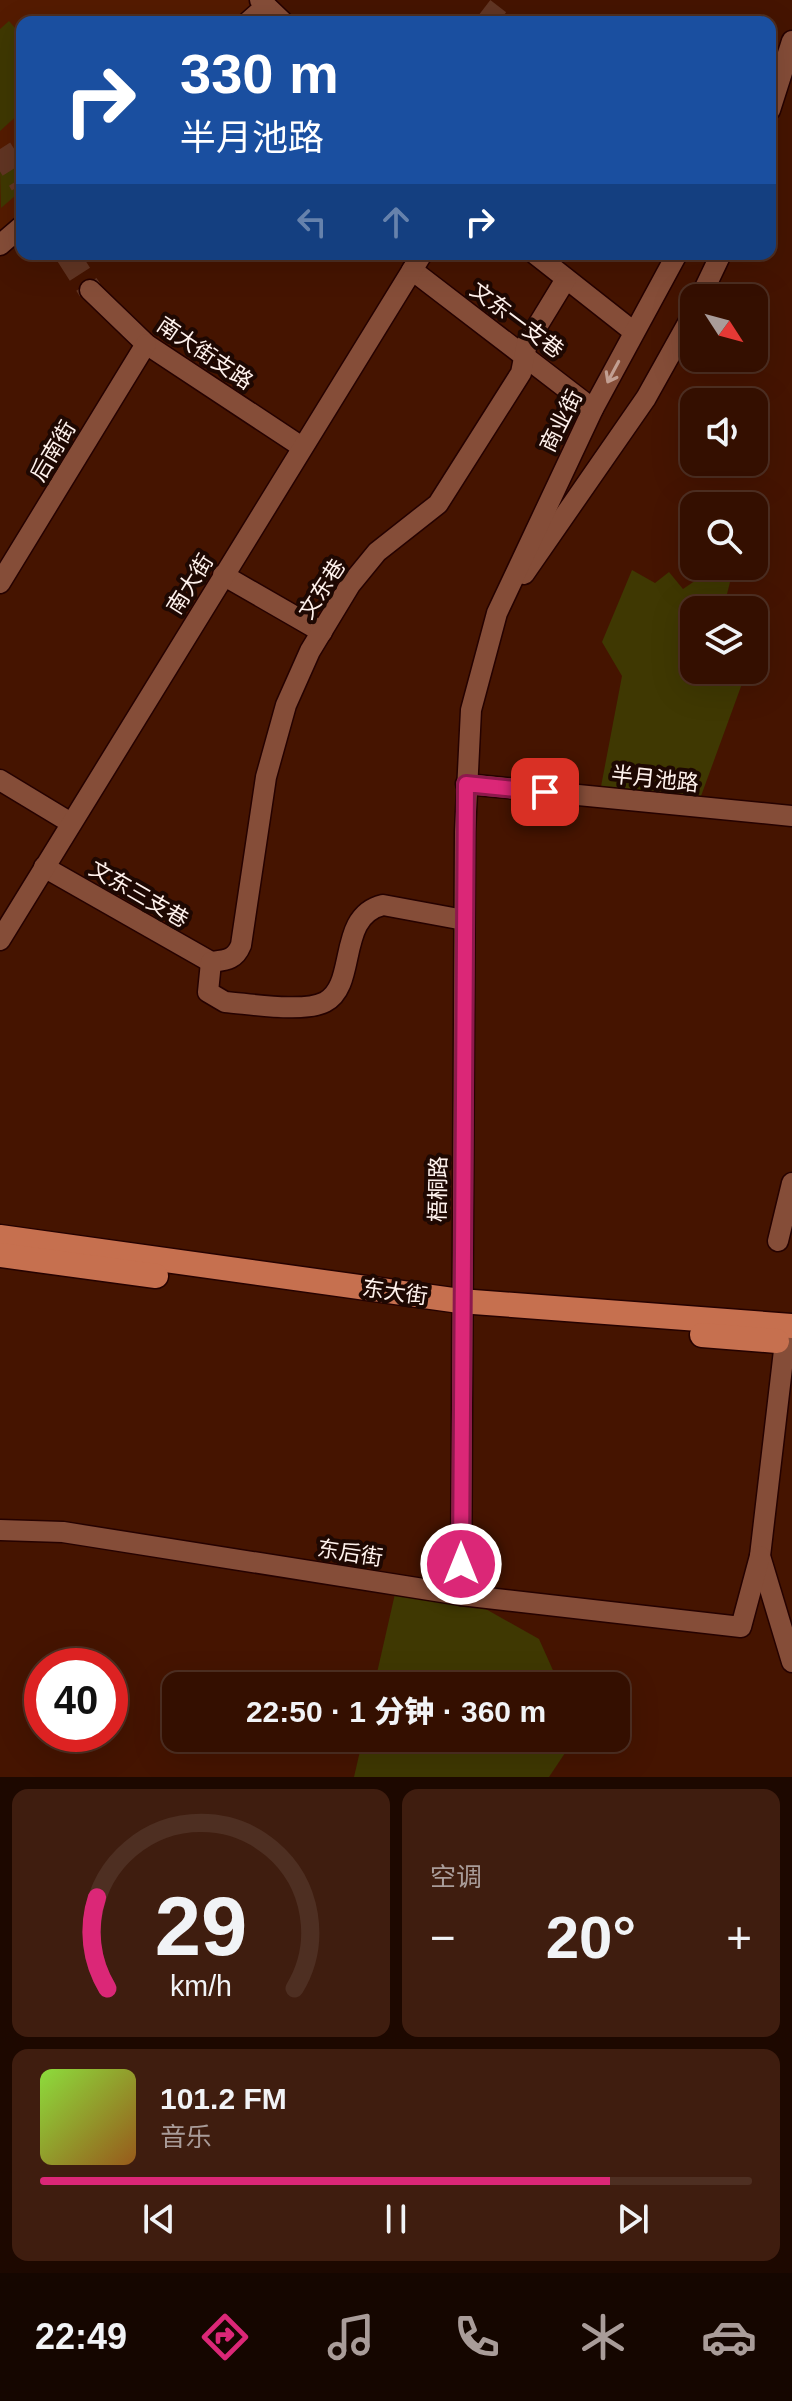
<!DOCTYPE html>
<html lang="zh">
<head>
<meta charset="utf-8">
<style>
	:root { --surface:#340f00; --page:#3f1d0f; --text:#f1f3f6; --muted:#a99c99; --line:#4e2f22; --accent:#db2777 }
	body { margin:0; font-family:Arial,"Noto Sans SC",sans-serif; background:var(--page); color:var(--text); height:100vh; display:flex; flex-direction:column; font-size:30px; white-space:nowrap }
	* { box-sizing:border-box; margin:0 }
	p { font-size:26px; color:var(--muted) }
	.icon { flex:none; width:44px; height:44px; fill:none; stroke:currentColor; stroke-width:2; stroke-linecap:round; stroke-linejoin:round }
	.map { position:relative; height:1777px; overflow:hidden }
	.panel { display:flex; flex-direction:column; gap:12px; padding:12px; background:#1d0800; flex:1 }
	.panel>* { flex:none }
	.top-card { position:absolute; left:16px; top:16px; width:760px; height:244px; border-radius:16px; box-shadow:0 8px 32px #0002,0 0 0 2px var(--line); background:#1a4fa0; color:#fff; overflow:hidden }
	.needle { width:52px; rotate:126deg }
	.fabs { position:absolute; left:680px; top:284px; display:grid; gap:16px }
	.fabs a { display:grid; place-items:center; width:88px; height:88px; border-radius:16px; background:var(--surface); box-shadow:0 8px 32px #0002,0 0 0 2px var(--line); font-size:40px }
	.speed { position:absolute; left:24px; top:1648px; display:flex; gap:16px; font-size:40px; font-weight:700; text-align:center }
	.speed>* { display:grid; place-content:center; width:104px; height:104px; border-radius:50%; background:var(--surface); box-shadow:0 8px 32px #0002,0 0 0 2px var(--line); line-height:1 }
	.speed .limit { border:12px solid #d22; background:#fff; color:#111 }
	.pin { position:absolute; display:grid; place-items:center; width:68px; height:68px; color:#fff; margin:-34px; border-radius:16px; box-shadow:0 4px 12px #0006 }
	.me { position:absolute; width:88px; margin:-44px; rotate:0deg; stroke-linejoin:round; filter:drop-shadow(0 0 6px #0008) }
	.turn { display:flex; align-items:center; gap:28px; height:168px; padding:0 32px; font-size:36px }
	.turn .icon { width:104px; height:104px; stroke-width:2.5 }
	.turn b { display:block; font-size:56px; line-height:68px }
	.lanes { display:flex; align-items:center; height:76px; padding:0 32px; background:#0003; justify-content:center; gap:40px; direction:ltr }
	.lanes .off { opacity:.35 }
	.big { font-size:60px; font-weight:800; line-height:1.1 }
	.panel .tile { flex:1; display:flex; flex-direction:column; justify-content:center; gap:12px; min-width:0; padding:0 28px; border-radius:16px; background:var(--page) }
	.panel .dial { align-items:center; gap:0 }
	.dial svg { height:208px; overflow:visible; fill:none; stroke:var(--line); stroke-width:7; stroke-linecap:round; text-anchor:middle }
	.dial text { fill:var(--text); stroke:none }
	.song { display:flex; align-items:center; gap:24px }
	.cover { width:96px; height:96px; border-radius:12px; background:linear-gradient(135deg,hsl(90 70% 55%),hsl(30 70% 35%)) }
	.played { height:8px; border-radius:4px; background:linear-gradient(90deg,var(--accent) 80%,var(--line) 80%) }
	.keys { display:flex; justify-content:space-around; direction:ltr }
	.heat { display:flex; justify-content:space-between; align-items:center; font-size:44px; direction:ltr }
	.panel .tiles { flex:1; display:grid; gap:12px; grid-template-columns:1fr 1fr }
	.tile:last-child { grid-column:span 2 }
	.trip { position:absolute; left:162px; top:1672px; width:468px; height:80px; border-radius:16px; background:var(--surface); box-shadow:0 8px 32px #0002,0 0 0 2px var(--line); font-weight:800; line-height:80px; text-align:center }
	.tab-bar { display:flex; height:128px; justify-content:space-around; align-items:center; background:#150600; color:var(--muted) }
	.tab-bar .icon { width:56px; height:56px }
	.tab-bar .selected { color:var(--accent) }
	.tab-bar b { font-size:36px; color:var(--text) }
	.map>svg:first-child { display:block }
	.built { fill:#541b01 }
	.green { fill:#3f3802 }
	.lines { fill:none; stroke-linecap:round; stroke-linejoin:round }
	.minor-tunnel { stroke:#613523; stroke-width:20; stroke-dasharray:20 10; stroke-linecap:butt }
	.major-tunnel { stroke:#613523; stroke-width:24; stroke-dasharray:24 12; stroke-linecap:butt }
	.minor-casing { stroke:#250200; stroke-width:23 }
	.major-casing { stroke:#250200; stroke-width:27 }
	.minor { stroke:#854d38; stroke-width:20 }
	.major { stroke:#c6704f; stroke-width:24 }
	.oneway { stroke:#c29f92 }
	.route-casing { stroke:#8e194d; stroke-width:20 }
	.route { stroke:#db2777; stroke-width:14 }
	.labels { text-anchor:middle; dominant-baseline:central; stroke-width:8; stroke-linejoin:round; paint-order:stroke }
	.street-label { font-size:22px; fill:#fef1ec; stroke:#1e0802 }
</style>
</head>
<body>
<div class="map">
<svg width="792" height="1777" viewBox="0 0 792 1777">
	<rect width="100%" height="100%" fill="#451400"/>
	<path class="built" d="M0 0H259L248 22H22V226L0 245Z"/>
	<g class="green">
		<path d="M9 21 22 36V111L0 131V29Z"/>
		<path d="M22 150V190L1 208 0 169Z"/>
		<path d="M632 570 655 583 669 572 683 589 711 570 731 578 723 610H694V670H747L697 807 599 797 622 676 602 642Z"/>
		<path d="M397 1585 461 1595 539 1639 560 1686H374Z"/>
		<path d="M363 1738H575L549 1777H354Z"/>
	</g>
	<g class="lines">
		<path class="minor-tunnel" d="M486 22 503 0"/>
		<g class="major-tunnel">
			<path d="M0 149 22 184"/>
			<path d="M67 254 90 290"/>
		</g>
		<defs>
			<g id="minor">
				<path d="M260 0 283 22"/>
				<path d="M248 22 266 6"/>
				<path d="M770 110 792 41"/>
				<path d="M0 245 22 226"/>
				<path d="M535 254 634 332"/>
				<path d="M412 270 593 409"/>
				<path d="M90 290 146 344 302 447"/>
				<path d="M700 298 721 254"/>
				<path d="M524 574 646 398 694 312"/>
				<path d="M223 575 322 632"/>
				<path d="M0 583 146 344"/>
				<path d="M0 780 71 823"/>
				<path d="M466 784 792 816"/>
				<path d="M44 867 211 962"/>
				<path d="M0 940 422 254"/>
				<path d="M211 962C226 960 235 960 241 945L266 777 286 705 310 651 350 585 377 552 438 504 521 373 527 343 566 279"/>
				<path d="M211 962 208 992 225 1002C251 1004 304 1013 325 1002 358 985 336 916 383 905L464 920"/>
				<path d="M778 1241 792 1183"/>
				<path d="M785 1342 760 1556 792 1662"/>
				<path d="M0 1530 63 1532 461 1595 741 1627 760 1556"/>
				<path d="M461 1595 465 832 471 710 497 613 593 409 677 254"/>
			</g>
			<g id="major">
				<path d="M0 1237 460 1301 792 1326"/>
				<path d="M0 1255 156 1276"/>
				<path d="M702 1335 777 1341"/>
			</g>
		</defs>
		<use href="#minor" class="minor-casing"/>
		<use href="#major" class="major-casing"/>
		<use href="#minor" class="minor"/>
		<use href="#major" class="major"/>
	</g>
	<defs><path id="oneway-shaft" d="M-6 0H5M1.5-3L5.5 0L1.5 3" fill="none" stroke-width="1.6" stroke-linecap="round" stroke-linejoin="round" transform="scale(2)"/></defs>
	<use class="oneway" href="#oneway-shaft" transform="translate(613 372) rotate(118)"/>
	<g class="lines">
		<defs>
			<path id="route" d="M461 1564 466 784 545 792"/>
		</defs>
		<use href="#route" class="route-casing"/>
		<use href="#route" class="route"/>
	</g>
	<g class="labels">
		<g class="street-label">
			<text transform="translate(517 320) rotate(37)">文东一支巷</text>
			<text transform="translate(205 353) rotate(34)">南大街支路</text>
			<text transform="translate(561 421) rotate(-63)">商业街</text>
			<text transform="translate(53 451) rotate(-59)">后南街</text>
			<text transform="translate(190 584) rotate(-58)">南大街</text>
			<text transform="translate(322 589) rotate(-57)">文东巷</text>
			<text transform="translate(655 779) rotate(6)">半月池路</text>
			<text transform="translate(139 894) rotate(30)">文东三支巷</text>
			<text transform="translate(438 1189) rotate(-89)">梧桐路</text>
			<text transform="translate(395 1292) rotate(8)">东大街</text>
			<text transform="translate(350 1553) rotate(9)">东后街</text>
		</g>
	</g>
</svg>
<div class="fabs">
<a><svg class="needle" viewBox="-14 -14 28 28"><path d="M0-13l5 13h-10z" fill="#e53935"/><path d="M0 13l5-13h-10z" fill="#a99c99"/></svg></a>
<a><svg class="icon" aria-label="sound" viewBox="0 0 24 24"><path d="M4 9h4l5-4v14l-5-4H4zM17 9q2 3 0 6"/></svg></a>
<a><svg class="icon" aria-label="search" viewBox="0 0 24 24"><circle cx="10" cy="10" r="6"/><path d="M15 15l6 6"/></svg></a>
<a><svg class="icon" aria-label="layers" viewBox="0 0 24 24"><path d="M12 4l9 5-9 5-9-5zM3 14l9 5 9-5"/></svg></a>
</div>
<div class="speed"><div class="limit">40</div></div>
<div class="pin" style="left:545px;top:792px;background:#d93025"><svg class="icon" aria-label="arrive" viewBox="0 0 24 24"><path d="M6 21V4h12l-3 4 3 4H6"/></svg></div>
<svg class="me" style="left:461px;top:1564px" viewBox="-20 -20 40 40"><circle r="17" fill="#db2777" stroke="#fff" stroke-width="3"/><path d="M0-11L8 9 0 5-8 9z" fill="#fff"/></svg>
<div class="trip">22:50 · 1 分钟 · 360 m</div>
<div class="top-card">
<div class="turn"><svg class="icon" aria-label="right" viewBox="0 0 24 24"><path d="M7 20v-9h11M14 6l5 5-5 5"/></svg><div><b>330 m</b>半月池路</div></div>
<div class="lanes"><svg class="icon off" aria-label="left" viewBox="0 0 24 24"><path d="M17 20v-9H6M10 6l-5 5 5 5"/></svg><svg class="icon off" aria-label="ahead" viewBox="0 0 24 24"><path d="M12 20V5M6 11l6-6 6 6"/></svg><svg class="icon" aria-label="right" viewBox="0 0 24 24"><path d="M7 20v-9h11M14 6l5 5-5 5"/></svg></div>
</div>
</div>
<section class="panel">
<div class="tiles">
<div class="tile dial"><svg viewBox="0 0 100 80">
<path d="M14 69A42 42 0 1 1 86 69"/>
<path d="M14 69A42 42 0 0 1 10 34" stroke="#db2777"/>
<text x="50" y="56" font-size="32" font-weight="700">29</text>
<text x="50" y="72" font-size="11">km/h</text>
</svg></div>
<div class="tile"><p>空调</p>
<div class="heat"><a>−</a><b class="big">20°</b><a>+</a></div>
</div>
<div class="tile">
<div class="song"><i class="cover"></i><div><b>101.2 FM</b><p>音乐</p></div></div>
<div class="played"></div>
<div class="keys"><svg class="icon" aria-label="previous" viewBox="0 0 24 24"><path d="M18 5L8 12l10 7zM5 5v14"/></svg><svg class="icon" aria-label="pause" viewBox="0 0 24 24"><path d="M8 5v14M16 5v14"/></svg><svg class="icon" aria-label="next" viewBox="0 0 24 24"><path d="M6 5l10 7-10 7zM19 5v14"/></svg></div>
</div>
</div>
</section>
<nav class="tab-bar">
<b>22:49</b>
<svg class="icon selected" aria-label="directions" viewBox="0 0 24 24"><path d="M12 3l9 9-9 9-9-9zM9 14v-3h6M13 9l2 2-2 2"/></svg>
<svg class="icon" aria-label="music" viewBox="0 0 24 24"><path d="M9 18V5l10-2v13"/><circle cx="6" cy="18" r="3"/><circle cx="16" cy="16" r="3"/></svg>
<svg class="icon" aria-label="phone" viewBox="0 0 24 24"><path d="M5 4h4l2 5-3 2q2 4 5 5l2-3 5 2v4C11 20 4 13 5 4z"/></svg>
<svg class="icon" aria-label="climate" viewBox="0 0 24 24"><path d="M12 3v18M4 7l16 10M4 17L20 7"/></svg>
<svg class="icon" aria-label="car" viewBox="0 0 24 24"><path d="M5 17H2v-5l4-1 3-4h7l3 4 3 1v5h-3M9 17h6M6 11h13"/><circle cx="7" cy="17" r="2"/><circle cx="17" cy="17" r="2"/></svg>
</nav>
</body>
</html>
